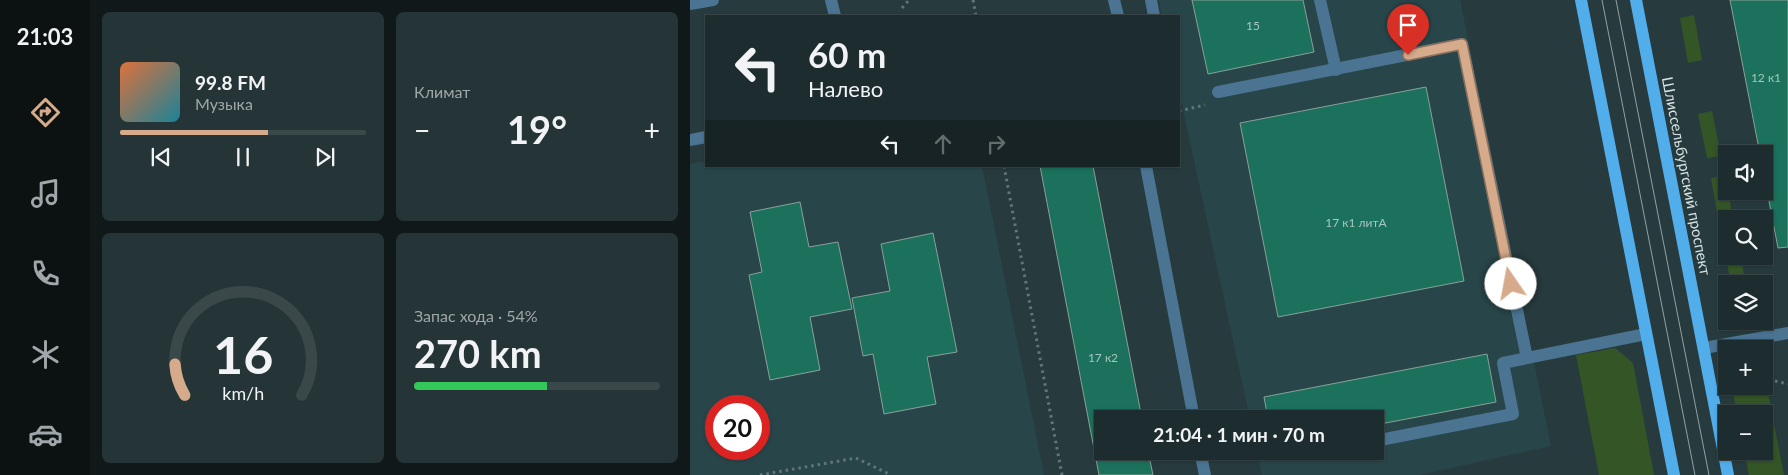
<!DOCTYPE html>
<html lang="ru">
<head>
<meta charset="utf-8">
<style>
	:root { --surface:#1d2c2e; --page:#253436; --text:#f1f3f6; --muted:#a0a7aa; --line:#3b484a; --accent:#d6ab8b }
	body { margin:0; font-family:Lato,sans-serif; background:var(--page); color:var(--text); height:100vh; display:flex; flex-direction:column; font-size:19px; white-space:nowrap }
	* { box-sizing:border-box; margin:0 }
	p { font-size:16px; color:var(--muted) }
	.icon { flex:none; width:28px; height:28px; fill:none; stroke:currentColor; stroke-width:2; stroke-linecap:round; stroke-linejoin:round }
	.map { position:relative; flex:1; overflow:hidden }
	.sheet { display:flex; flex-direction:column; gap:12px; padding:12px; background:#101819; width:600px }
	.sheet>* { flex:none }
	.hud { position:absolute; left:15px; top:15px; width:475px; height:152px; border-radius:0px; box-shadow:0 1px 4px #0004,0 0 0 1px var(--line); background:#1d2c2e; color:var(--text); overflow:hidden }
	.fabs { position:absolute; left:1028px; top:145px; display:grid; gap:10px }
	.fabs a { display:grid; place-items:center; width:55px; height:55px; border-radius:0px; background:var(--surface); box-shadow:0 1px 4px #0004,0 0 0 1px var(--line); font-size:25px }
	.speed { position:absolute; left:15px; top:395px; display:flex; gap:10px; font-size:25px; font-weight:700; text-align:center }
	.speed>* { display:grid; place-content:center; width:65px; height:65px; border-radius:50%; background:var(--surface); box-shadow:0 1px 4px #0004,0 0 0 1px var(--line); line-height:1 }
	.speed .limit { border:8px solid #d22; background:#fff; color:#111 }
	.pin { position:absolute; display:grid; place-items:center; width:42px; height:42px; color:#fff; margin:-51px -21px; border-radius:50% 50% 50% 0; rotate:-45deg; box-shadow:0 0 5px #0007 }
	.pin .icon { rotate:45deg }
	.me { position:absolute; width:55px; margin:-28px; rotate:348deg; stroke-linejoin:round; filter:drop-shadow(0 0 4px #0008) }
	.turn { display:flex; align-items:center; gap:18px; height:105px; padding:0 20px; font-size:22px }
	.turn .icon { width:65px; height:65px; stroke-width:2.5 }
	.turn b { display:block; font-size:35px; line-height:42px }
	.lanes { display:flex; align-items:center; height:48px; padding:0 20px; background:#0003; justify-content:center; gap:25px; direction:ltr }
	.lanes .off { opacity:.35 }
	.big { font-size:38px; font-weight:700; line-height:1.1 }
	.sheet .widget { flex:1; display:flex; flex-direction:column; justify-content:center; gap:8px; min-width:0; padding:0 18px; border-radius:8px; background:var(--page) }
	.sheet .dial { align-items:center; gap:0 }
	.dial svg { height:130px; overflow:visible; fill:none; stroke:var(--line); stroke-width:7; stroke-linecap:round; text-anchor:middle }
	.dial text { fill:var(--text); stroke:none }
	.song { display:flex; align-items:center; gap:15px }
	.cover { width:60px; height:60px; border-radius:8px; background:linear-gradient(135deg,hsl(20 70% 55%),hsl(190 70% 35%)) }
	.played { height:5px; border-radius:2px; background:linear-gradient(90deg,var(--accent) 60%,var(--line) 60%) }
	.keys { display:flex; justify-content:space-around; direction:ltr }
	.heat { display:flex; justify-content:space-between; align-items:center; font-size:28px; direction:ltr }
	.charge { height:8px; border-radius:4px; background:linear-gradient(90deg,#34c759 54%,var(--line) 0) }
	.sheet .tiles { flex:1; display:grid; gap:12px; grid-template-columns:repeat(2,1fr) }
	.trip { position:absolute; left:404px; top:410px; width:290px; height:50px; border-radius:0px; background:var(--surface); box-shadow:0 1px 4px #0004,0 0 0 1px var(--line); font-weight:700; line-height:50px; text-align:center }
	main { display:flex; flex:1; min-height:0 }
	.tab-bar { display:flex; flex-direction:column; width:90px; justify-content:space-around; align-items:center; background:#0c1212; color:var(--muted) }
	.tab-bar .icon { width:35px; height:35px }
	.tab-bar .current { color:var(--accent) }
	.tab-bar b { font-size:22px; color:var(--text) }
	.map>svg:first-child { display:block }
	.built { fill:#28464a; fill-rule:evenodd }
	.green { fill:#345626 }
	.building { fill:#1b715b; stroke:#8ba098 }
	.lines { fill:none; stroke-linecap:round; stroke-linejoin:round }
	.path { stroke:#647578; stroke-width:3; stroke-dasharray:2.5 4; stroke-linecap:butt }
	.minor { stroke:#4a7492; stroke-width:12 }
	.major { stroke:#52aeeb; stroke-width:12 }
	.tram { stroke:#92a1a3; stroke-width:1 }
	.route-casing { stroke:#8b6f5a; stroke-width:12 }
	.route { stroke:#d6ab8b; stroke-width:9 }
	.labels { text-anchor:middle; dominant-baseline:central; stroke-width:4; stroke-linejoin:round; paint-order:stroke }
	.number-label { font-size:12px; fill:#a7c6c1 }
	.street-label { font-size:15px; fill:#d6e2e3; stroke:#273b3e }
</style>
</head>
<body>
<main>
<nav class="tab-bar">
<b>21:03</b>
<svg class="icon current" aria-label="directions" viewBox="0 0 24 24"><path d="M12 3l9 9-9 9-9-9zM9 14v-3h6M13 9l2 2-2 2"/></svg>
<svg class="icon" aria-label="music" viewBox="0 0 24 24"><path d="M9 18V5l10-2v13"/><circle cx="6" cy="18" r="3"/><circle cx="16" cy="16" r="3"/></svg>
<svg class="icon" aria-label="phone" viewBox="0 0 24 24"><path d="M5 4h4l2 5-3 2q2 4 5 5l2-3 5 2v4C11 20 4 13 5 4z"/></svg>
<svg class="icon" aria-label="climate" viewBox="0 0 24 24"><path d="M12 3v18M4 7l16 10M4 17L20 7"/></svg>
<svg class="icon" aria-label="car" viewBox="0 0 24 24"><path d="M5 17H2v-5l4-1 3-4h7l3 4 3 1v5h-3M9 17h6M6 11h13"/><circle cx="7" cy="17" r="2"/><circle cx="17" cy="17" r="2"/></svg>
</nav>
<section class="sheet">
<div class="tiles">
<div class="widget">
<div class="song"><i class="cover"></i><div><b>99.8 FM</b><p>Музыка</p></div></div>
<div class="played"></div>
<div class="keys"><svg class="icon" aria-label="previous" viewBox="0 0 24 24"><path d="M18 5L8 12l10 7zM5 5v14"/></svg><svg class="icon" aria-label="pause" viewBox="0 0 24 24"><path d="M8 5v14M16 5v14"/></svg><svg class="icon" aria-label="next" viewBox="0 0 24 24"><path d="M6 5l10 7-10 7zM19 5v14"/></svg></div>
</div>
<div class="widget"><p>Климат</p>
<div class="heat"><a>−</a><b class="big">19°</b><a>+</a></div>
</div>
<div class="widget dial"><svg viewBox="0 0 100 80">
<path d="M14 69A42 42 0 1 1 86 69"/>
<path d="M14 69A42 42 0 0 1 8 50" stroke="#d6ab8b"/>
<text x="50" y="56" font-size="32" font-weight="700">16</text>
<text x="50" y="72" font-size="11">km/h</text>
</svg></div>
<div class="widget"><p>Запас хода · 54%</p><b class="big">270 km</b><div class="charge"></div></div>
</div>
</section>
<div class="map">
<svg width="1098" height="475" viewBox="0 0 1098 475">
	<rect width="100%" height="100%" fill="#273b3e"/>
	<g class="built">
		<path d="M469 0H770L861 446 729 475H572L567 451H685V419H560L489 91V16H472Z"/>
		<path d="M16 161V166H292L354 475H0V164ZM26 406H69V449H26Z"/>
	</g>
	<g class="green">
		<path d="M1004 15 1012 60 998 63 990 18Z"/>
		<path d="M1022 111 1031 156 1017 158 1008 114Z"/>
		<path d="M1035 176 1036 191H1038L1043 219H1036V222L1029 223 1021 178Z"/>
		<path d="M1036 242V256H1050L1056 284H1041L1033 243Z"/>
		<path d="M925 348 943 363 964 475H909L886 355Z"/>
		<path d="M1074 373 1094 475H1059L1054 451H1074V414H1047L1042 387 1074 386Z"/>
	</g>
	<g class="building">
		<path d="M502 0H613L624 52 518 74Z"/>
		<path d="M1040 0H1098V247L1088 248 1074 175V154H1070Z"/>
		<path d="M736 87 774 281 588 317 550 123Z"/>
		<path d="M350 166H403L452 419H412V451H458L463 475H409Z"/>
		<path d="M110 202 119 247 148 242 162 309 120 317 130 370 80 380 59 275 72 272 60 212Z"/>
		<path d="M243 233 267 352 237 357 246 404 194 414 183 354 173 356 162 298 200 291 191 244Z"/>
		<path d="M797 354 806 402 685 425V419H578L574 397Z"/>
	</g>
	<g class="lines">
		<g class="path">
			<path d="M283 0 286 16"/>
			<path d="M212 8 219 0"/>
			<path d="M489 111 515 105"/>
			<path d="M314 166 372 475"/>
			<path d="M1085 381 1098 384"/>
			<path d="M70 475 166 458 201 475"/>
		</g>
		<g class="minor">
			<path d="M141 0 145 16"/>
			<path d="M424 0 428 16"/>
			<path d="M461 0 464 16"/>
			<path d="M630 0 646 70"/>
			<path d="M0 4 23 0"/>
			<path d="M528 92 772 44 837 358"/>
			<path d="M0 140 16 137"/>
			<path d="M456 166 504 419"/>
			<path d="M1014 348 1098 333"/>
			<path d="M685 441 823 414 813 363 956 334"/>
			<path d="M510 451 515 475"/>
			<path d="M612 455 634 451"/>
		</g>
		<g class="major">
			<path d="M891 0 984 475"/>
			<path d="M946 0 1038 475"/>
		</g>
		<g class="tram">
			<path d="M912 0 1005 475"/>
			<path d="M926 0 1019 475"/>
		</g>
	</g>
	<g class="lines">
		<defs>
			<path id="route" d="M718 55 772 44 821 284"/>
		</defs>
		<use href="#route" class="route-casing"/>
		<use href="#route" class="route"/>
	</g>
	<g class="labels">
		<g class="number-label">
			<text x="563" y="25">15</text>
			<text x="1076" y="77">12 к1</text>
			<text x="666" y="222">17 к1 литА</text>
			<text x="413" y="357">17 к2</text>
		</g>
		<g class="street-label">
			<text transform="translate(997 176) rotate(79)">Шлиссельбургский проспект</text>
		</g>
	</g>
</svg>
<div class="fabs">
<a><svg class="icon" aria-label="sound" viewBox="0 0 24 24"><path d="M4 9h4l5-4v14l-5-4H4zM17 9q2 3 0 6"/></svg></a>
<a><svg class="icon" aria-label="search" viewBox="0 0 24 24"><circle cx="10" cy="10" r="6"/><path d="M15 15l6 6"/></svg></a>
<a><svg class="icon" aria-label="layers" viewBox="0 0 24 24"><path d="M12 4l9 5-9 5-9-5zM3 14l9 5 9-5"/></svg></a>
<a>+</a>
<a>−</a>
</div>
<div class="speed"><div class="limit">20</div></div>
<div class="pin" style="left:718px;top:55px;background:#d93025"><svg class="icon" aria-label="arrive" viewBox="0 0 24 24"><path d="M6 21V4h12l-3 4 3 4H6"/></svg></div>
<svg class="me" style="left:821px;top:284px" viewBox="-20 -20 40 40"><circle r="19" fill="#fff"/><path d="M0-13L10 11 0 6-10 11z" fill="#d6ab8b"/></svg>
<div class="trip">21:04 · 1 мин · 70 m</div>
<div class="hud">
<div class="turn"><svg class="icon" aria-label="left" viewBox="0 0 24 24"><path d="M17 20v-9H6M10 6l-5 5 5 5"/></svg><div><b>60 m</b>Налево</div></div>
<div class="lanes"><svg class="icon" aria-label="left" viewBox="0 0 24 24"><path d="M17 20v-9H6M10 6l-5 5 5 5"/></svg><svg class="icon off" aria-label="ahead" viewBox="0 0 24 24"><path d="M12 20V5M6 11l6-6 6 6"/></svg><svg class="icon off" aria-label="right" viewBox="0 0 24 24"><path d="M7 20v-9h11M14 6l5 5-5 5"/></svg></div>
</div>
</div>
</main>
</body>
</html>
